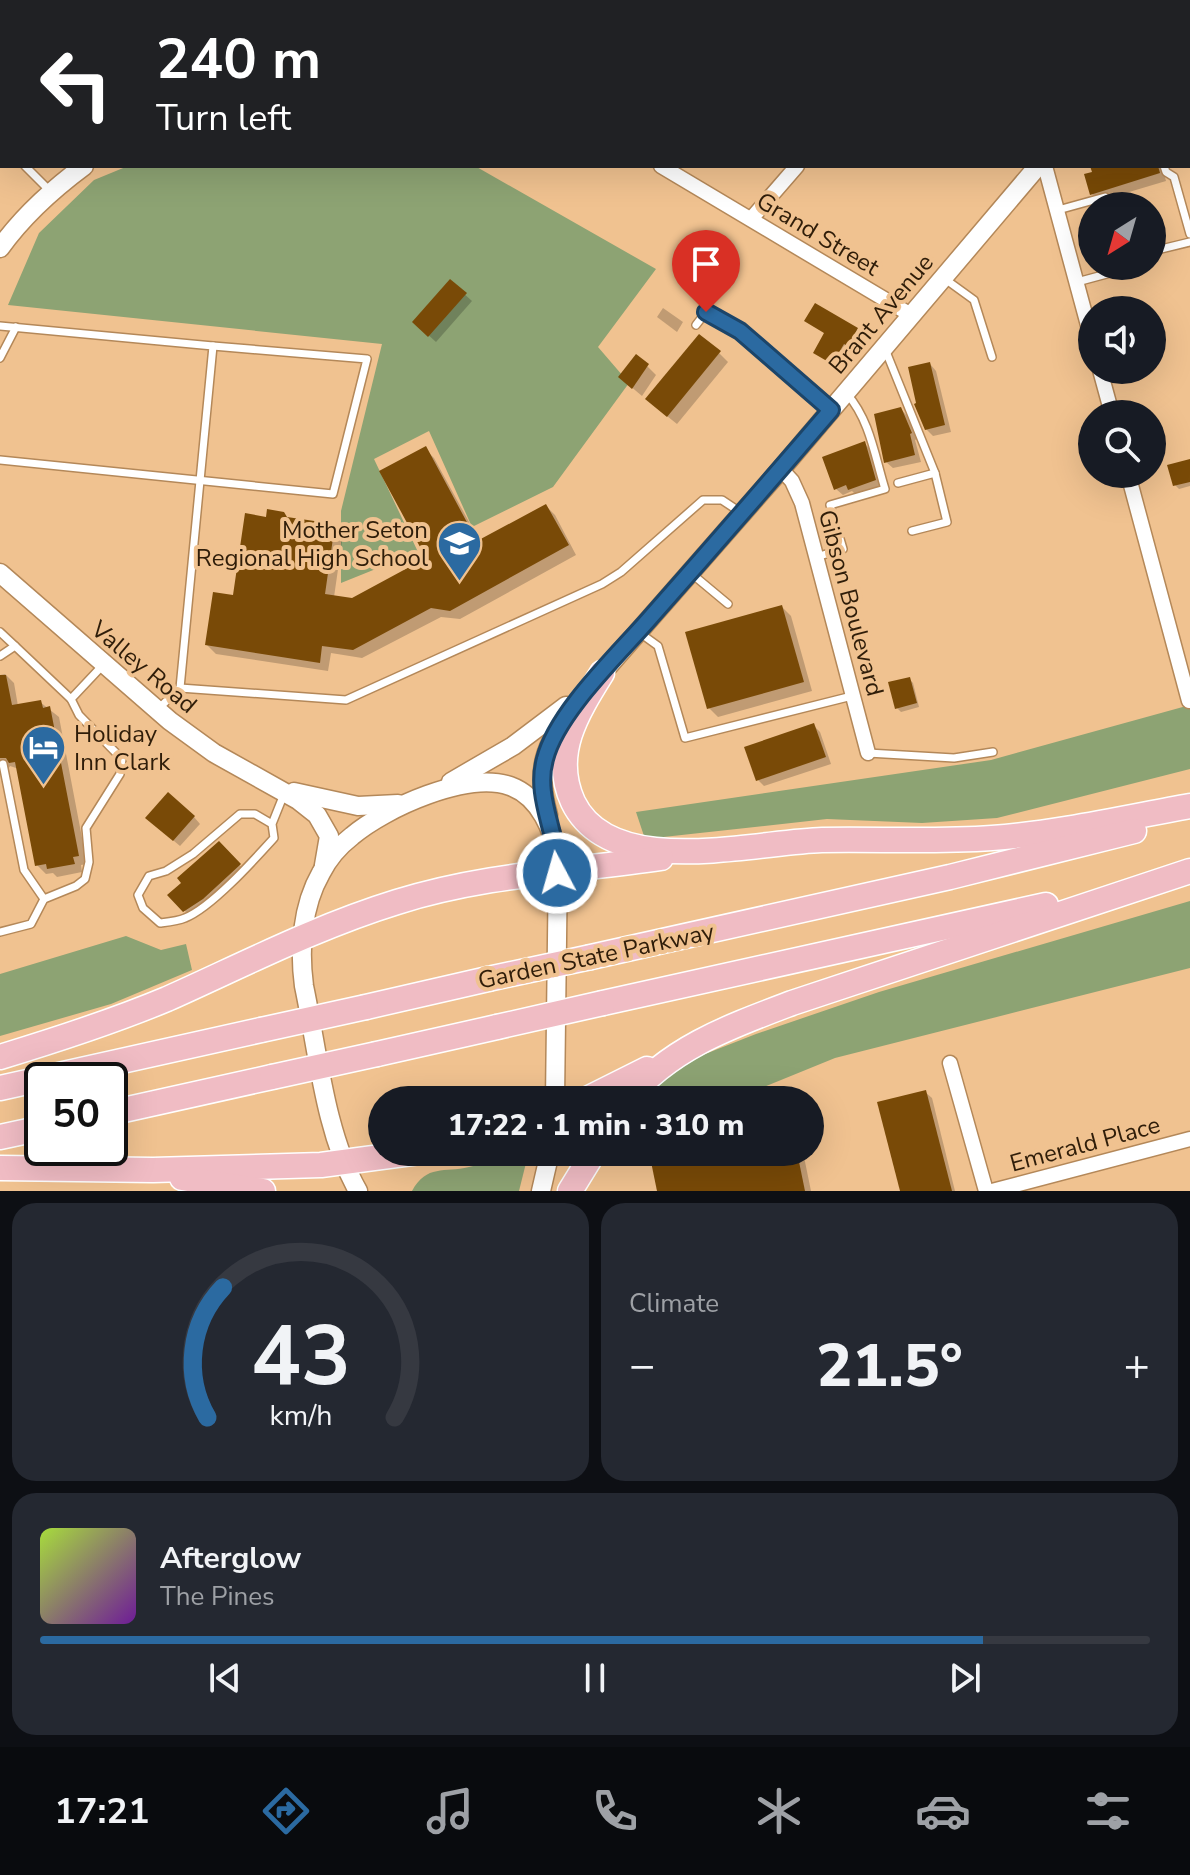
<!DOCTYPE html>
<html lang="en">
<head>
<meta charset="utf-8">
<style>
	:root { --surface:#171b24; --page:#242831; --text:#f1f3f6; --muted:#9ea1a6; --line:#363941; --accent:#2b6aa1 }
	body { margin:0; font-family:"Nunito Sans",sans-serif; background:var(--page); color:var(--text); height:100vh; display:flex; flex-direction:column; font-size:30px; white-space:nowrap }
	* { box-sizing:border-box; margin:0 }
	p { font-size:26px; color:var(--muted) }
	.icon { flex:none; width:44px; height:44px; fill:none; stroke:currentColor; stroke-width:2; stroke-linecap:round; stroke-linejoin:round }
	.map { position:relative; height:1191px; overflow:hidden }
	.panel { display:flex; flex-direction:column; gap:12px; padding:12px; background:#0d0f14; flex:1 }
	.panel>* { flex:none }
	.banner { position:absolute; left:0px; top:0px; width:1190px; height:168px; box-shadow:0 8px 32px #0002; background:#202124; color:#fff; overflow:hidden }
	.needle { width:52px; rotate:217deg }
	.buttons { position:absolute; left:1078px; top:192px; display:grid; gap:16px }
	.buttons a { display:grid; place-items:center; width:88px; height:88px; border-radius:50%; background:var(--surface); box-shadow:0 8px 32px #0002; font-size:40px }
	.speed { position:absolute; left:24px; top:1062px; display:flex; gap:16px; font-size:40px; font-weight:700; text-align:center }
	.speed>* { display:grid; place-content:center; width:104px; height:104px; border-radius:50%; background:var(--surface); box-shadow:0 8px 32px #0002; line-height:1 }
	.speed .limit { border:4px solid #111; border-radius:12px; background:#fff; color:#111 }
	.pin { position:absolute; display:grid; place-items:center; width:68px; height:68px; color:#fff; margin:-82px -34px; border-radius:50% 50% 50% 0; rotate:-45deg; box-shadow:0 0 8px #0007 }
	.pin .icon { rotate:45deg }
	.me { position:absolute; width:88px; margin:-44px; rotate:354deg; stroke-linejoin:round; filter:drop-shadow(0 0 6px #0008) }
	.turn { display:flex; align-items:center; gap:28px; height:168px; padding:0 24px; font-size:36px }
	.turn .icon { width:104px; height:104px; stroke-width:2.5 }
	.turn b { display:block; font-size:56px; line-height:68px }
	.big { font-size:60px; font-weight:800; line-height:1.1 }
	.panel .widget { flex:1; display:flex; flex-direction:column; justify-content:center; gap:12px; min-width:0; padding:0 28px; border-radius:24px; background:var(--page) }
	.panel .dial { align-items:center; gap:0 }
	.dial svg { height:208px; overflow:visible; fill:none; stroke:var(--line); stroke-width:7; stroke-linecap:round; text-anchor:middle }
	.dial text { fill:var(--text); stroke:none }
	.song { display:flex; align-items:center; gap:24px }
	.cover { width:96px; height:96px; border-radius:12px; background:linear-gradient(135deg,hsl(80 70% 55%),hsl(280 70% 35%)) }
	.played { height:8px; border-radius:4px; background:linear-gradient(90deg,var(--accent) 85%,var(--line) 85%) }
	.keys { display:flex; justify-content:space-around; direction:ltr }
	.heat { display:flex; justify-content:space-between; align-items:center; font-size:44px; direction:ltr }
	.panel .tiles { flex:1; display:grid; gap:12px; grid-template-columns:1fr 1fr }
	.widget:last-child { grid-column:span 2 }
	.trip { position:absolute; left:368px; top:1086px; width:456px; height:80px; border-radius:40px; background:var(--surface); box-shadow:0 8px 32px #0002; font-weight:800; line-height:80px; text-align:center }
	.menu { display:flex; height:128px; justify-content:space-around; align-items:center; background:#090b0e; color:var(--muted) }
	.menu .icon { width:56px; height:56px }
	.menu .on { color:var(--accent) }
	.menu b { font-size:36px; color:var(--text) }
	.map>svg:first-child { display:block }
	.green { fill:#8da373 }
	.shadow { fill:#0003 }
	.building { fill:#794a07 }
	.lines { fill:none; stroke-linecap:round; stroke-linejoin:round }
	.lane-casing { stroke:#b48859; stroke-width:10 }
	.street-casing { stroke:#b48859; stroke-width:17 }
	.secondary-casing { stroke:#b48859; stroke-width:21 }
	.highway-casing { stroke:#fff; stroke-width:27 }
	.lane { stroke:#fff; stroke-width:7 }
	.street { stroke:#fff; stroke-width:14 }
	.secondary { stroke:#fff; stroke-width:18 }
	.highway { stroke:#f0bcc4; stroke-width:24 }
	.highway-bridge-casing { stroke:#fff; stroke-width:27; stroke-linecap:butt }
	.highway-bridge { stroke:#f0bcc4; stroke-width:24 }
	.route-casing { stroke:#1c4569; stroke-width:20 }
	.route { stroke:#2b6aa1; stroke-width:14 }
	.labels { text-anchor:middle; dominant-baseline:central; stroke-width:8; stroke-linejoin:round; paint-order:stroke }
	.street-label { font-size:24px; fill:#2f1d09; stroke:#f0c290 }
	.poi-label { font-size:24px; fill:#2f1d09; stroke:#f0c290; text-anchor:end }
</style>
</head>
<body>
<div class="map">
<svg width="1190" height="1191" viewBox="0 0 1190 1191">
	<rect width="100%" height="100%" fill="#f0c290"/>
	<g class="green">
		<path d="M128 166H475L656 269 598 347 629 383 553 487 472 527 429 431 374 459 418 552 341 583V511L382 344 8 305 39 233 94 180Z"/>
		<path d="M1190 705V769L997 818 922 823 827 819 645 839 636 812 991 760Z"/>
		<path d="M1190 901V968L835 1058 732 1100H641L672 1067 756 1034 879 992Z"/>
		<path d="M126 936 161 950 186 944 192 970 111 1004 0 1036V974Z"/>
		<path d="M514 1153 523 1157 526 1163 519 1191H412C427 1164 444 1173 469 1167 484 1164 499 1158 514 1153Z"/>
	</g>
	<g class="shadow">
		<path d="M1060 0H1095L1097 2H1062Z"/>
		<path d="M1190 112V143H1188V113Z"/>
		<path d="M1092 166H1162L1166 181 1099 201 1091 193 1094 173Z"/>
		<path d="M451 282 472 301 436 342 414 322Z"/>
		<path d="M663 308 683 322 677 332 657 317Z"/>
		<path d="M806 320 857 330 863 336 855 351 851 349 839 369 815 352 826 334Z"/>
		<path d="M719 353 728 362 677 424 657 408Z"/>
		<path d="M930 364 936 371 951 432 933 436 926 429Z"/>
		<path d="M647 366 656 375 642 396 629 385Z"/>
		<path d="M901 409 907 416 917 439 915 440 921 462 893 468 886 462Z"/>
		<path d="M864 443 871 450 881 486 856 495 852 491 843 495 836 489Z"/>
		<path d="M425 449 434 458 480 542 546 506 555 515 576 555 460 619 441 617 362 658 331 653 328 671 216 654 207 645 289 519 334 526 343 535 334 597 353 600 429 559Z"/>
		<path d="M1190 461V486L1179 489 1175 485Z"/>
		<path d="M782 607 791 616 812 691 718 717 709 708Z"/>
		<path d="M5 674 14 683 18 706 40 702 59 717 87 864 81 865 82 872 57 877 53 873 46 874 37 865 19 769 10 766 5 774 0 772V675Z"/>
		<path d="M909 679 913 683 919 707 901 712 897 708Z"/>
		<path d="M813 725 820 732 831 764 764 786 758 780Z"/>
		<path d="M194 817 200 824 180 846 154 824Z"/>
		<path d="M219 843 246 872 191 917 170 896Z"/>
		<path d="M925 1092 932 1098 955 1191H902Z"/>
		<path d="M651 1152H803L811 1191H659Z"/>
	</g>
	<g class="building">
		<path d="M1090 166H1158L1160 173 1090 195 1084 174 1092 172Z"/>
		<path d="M450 279 467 293 428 337 412 322Z"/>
		<path d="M815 303 858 328 848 346 844 344 832 364 813 353 824 333 804 321Z"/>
		<path d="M699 334 721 351 667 417 645 399Z"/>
		<path d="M636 354 649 364 632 389 618 377Z"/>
		<path d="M930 362 945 425 925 430 914 404 916 403 908 367Z"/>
		<path d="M901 407 912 433 910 434 915 455 884 463 874 414Z"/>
		<path d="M865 441 876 480 848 490 846 485 834 490 822 457Z"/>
		<path d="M426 446 477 541 546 504 569 545 450 611 431 608 353 650 322 646 320 663 205 645 213 592 233 595 245 513 266 517 267 509 284 512 287 517 335 524 325 594 352 598 426 558 379 471Z"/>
		<path d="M1190 459V482L1173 486 1167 465Z"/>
		<path d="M782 605 804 682 707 709 685 632Z"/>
		<path d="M0 675H6L12 705 41 700 43 708 50 706 79 856 73 857 75 864 47 869 46 864 35 866 15 762 9 763 6 758H0Z"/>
		<path d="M910 677 917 703 895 709 888 682Z"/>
		<path d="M814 723 826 757 756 781 744 747Z"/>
		<path d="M168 792 195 816 173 841 145 818Z"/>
		<path d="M219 841 241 864 203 899 183 912 167 895 181 883 177 878Z"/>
		<path d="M926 1090 952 1191H900L877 1102Z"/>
		<path d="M649 1152H797L805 1191H657Z"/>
	</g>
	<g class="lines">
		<defs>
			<g id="lane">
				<path d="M1015 0 1017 2"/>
				<path d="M1188 47 1190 48"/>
				<path d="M0 74 2 71"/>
				<path d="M0 143 2 145"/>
				<path d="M25 166 50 191"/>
				<path d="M1164 166 1166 172 1174 177 1190 234"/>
				<path d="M1058 210 1105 197 1108 206"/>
				<path d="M1157 250 1190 242"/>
				<path d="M945 279 974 300 992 357"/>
				<path d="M1077 282 1125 269 1124 266"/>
				<path d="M696 325 706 312 740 331 829 409"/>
				<path d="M0 326 213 346 180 688"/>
				<path d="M885 349 935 473 947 522 912 531"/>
				<path d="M0 358 16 327"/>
				<path d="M0 460 333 494 367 359 213 346"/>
				<path d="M898 483 935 473"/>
				<path d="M816 557 843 549 830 505 885 489C875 457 870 420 847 394"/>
				<path d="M692 574 728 604"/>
				<path d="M0 632 15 646"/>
				<path d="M640 633 658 646 685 738 852 696"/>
				<path d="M0 656 15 646 71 699"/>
				<path d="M158 709 180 688 346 700 602 584 621 572 703 500H722L740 512"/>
				<path d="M868 753 954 758 993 752"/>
				<path d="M3 764 24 870 44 899"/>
				<path d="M272 824 274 838C255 859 211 908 185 918 178 921 168 922 160 923L143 908 138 895 149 876 166 871 193 854 240 814H255L272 824 284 794"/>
				<path d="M0 932 31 924 44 899 76 886 85 879 89 862 86 828 120 774 122 759 79 715 71 699 103 665"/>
			</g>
			<g id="street">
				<path d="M733 0 736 2"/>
				<path d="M936 2 938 0"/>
				<path d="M661 166 911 315"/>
				<path d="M1045 166 1092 340"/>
				<path d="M751 219 797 166"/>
				<path d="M1100 370 1112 414"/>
				<path d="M781 469 792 481 802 503 868 753"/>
				<path d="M1128 474 1189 701"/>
				<path d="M950 1063 986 1191"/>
				<path d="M992 1191 1190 1139"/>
			</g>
			<g id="secondary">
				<path d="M363 2 365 0"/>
				<path d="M1160 2 1161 0"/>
				<path d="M1177 2 1179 0"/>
				<path d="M0 248C23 216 53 189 84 166"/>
				<path d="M0 573 170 721 214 753 298 800 317 815 329 836 324 865"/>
				<path d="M596 680 781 469 1038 166"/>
				<path d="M451 782 513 746 566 706"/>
				<path d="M294 792 358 806 398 804"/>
				<path d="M548 815C535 770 545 743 574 707"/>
				<path d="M358 1191C325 1133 318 1052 304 986 299 949 302 906 321 873 328 859 339 846 352 836 385 808 467 771 510 786 540 797 554 831 558 860L555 1100"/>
				<path d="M541 1191 550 1152"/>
			</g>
			<g id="highway">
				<path d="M602 673C577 713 551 754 573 802 611 881 753 842 822 840 879 839 936 842 992 838 1059 833 1124 818 1190 806"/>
				<path d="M591 957 950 877 1134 831"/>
				<path d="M603 1003 1046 905"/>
				<path d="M366 1007 488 979"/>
				<path d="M377 1054 497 1027"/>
				<path d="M0 1057C56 1040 112 1022 167 999 243 965 316 927 397 902 482 875 572 871 661 858"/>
				<path d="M0 1088 261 1030"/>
				<path d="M585 1100 647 1069"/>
				<path d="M627 1100C669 1048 731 1026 792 1003L1190 871"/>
				<path d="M110 1113 272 1077"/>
				<path d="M0 1137 42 1128"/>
				<path d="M0 1168 153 1170 321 1165 419 1152"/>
				<path d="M182 1178 263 1191"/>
				<path d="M570 1191 594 1152"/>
			</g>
		</defs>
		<use href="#lane" class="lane-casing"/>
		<use href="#street" class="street-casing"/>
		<use href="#secondary" class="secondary-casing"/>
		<use href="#highway" class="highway-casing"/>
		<use href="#lane" class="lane"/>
		<use href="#street" class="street"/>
		<use href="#secondary" class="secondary"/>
		<use href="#highway" class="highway"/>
		<defs>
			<g id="highway-bridge">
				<path d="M488 979 591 957"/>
				<path d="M497 1027 603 1003"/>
				<path d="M261 1030 366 1007"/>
				<path d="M272 1077 377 1054"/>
			</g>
		</defs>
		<use href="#highway-bridge" class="highway-bridge-casing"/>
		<use href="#highway-bridge" class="highway-bridge"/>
	</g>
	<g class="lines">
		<defs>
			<path id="route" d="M557 873C559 834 534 798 545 759 557 712 618 655 650 618 711 549 771 480 831 410L740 331 706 312"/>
		</defs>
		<use href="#route" class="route-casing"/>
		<use href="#route" class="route"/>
	</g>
	<defs>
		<symbol id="school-pin" viewBox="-11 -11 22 30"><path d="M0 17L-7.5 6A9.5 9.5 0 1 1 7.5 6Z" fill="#2b6aa1" stroke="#f0c290"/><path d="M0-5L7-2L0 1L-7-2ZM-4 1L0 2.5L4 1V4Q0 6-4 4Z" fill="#fff"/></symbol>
		<symbol id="hotel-pin" viewBox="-11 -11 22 30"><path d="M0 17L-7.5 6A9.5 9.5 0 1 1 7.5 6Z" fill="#2b6aa1" stroke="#f0c290"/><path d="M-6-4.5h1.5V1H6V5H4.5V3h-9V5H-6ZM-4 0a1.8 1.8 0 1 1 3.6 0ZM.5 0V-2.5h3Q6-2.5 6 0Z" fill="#fff"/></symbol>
	</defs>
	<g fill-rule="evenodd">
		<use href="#school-pin" x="434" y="518" width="51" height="69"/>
		<use href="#hotel-pin" x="18" y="722" width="51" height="69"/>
	</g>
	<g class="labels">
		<g class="street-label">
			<text transform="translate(818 234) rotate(31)">Grand Street</text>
			<text transform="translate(881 314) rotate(-50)">Brant Avenue</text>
			<text transform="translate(851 603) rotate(75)">Gibson Boulevard</text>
			<text transform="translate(144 667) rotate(40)">Valley Road</text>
			<text transform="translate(596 956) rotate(-12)">Garden State Parkway</text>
			<text transform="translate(1085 1144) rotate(-15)">Emerald Place</text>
		</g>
		<g class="poi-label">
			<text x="428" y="530">Mother Seton<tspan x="428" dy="28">Regional High School</tspan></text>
			<text x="74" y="734" text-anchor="start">Holiday<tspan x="74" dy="28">Inn Clark</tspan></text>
		</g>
	</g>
</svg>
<div class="buttons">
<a><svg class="needle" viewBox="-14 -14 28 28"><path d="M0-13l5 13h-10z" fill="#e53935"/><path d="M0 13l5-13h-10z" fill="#9ea1a6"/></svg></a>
<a><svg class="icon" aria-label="sound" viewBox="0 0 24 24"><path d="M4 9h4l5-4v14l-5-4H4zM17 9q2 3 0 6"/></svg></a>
<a><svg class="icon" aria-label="search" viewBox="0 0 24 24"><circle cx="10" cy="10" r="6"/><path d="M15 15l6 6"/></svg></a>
</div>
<div class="speed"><div class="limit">50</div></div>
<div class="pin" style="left:706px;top:312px;background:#d93025"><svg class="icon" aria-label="arrive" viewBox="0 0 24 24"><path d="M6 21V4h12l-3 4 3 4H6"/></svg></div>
<svg class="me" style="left:557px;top:873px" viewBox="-20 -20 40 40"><circle r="17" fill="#2b6aa1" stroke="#fff" stroke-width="3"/><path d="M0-11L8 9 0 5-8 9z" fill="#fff"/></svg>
<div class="trip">17:22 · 1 min · 310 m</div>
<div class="banner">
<div class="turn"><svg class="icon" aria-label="left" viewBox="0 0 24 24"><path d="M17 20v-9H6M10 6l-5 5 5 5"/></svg><div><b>240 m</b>Turn left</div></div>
</div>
</div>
<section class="panel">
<div class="tiles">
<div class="widget dial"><svg viewBox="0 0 100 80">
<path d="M14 69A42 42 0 1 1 86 69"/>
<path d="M14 69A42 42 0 0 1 20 19" stroke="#2b6aa1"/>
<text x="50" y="56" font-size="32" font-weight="700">43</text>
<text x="50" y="72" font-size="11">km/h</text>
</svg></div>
<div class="widget"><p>Climate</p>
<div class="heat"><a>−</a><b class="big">21.5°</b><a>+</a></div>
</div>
<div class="widget">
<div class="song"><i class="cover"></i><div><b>Afterglow</b><p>The Pines</p></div></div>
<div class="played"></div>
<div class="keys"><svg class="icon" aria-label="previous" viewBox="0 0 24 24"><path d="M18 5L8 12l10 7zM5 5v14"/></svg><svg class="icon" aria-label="pause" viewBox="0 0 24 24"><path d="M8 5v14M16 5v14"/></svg><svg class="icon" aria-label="next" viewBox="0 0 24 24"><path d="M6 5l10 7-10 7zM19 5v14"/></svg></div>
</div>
</div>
</section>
<nav class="menu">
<b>17:21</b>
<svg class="icon on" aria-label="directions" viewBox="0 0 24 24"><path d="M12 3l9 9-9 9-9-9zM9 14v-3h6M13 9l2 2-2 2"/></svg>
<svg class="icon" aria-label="music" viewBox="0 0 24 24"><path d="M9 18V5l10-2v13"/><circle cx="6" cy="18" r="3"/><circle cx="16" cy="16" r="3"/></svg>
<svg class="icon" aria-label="phone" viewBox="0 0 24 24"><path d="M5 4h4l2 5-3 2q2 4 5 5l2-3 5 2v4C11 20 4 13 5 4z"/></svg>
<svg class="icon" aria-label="climate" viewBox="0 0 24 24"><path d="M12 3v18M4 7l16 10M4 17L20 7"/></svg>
<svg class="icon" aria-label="car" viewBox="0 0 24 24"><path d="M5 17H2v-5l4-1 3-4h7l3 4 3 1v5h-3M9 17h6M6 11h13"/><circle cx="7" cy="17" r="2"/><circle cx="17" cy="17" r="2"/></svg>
<svg class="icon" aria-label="filters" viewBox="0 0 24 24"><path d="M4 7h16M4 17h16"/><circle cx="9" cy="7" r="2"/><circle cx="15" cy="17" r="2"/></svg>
</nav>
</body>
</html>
